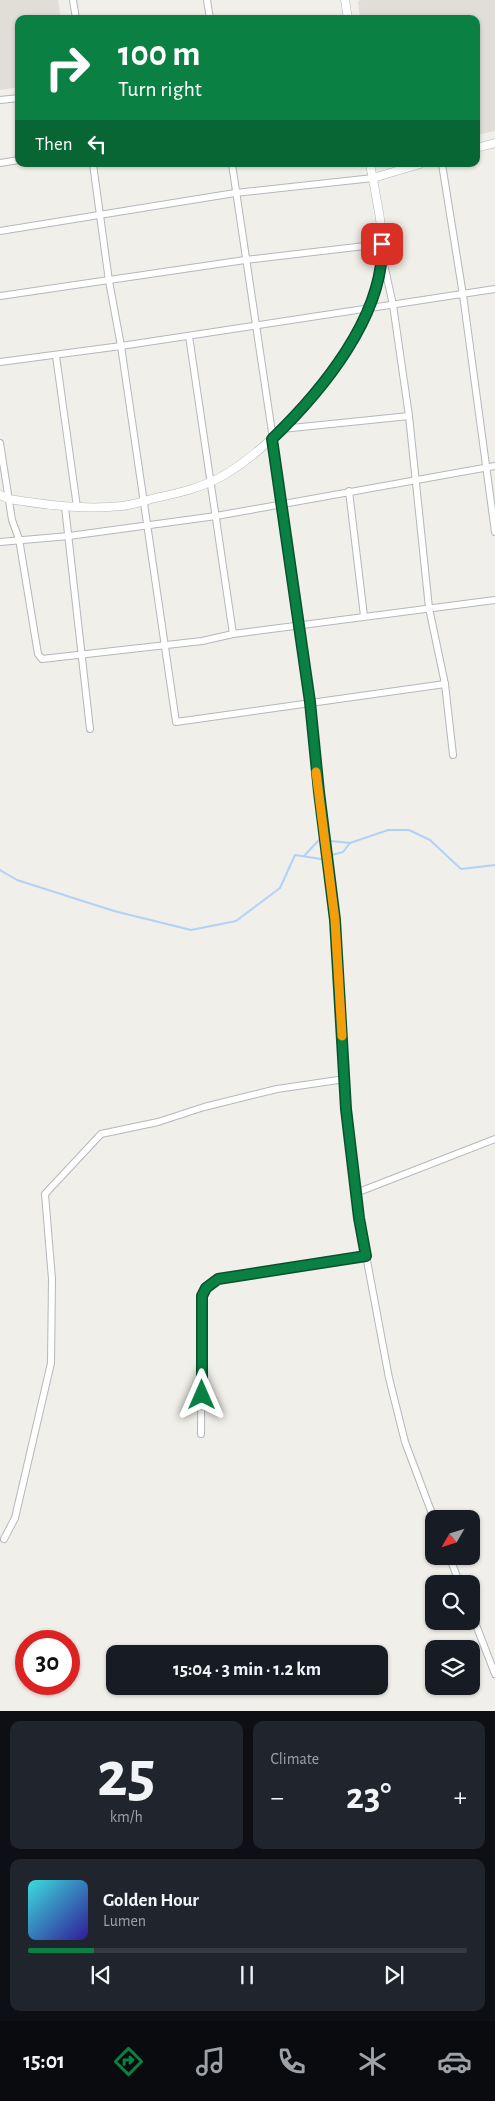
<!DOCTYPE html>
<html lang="en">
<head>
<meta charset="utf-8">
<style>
	:root { --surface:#171b24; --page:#20242c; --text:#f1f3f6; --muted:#9ea1a6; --line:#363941; --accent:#0b8043 }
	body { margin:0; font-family:"Alegreya Sans",sans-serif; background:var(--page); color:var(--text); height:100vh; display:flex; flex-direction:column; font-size:19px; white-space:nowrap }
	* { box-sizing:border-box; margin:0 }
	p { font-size:16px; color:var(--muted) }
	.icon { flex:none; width:28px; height:28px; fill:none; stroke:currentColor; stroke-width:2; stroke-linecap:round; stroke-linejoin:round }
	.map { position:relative; height:1711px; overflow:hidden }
	.drawer { display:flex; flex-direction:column; gap:10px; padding:10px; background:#0d0f14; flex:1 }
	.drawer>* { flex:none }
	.guide { position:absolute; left:15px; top:15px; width:465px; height:152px; border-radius:10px; box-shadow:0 1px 4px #0004; background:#0b8043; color:#fff; overflow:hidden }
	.needle { width:32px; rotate:231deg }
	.fabs { position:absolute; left:425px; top:1510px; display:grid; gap:10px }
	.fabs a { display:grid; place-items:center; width:55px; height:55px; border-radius:10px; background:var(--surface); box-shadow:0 1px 4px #0004; font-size:25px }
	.speed { position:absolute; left:15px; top:1630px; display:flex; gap:10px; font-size:25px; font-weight:700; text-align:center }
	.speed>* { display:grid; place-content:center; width:65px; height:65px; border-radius:50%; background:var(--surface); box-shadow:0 1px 4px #0004; line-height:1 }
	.speed .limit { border:8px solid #d22; background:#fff; color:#111 }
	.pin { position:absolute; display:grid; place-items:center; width:42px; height:42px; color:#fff; margin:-21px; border-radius:10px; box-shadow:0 2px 8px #0006 }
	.me { position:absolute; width:55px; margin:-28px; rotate:0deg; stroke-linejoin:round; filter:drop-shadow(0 0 4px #0008) }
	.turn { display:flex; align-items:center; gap:18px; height:105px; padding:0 20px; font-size:22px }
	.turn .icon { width:65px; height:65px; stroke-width:2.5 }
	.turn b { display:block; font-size:35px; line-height:42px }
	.then { display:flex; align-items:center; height:48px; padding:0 20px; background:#0003; gap:10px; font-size:19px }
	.big { font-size:38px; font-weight:700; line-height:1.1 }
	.drawer .tile { flex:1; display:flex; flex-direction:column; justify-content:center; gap:8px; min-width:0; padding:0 18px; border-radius:10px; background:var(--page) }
	.drawer .dial { align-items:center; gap:0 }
	.dial b { font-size:65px; line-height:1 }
	.song { display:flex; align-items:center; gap:15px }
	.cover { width:60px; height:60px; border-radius:8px; background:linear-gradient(135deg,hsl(180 70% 55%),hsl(250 70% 35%)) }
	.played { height:5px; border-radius:2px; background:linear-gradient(90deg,var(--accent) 15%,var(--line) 15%) }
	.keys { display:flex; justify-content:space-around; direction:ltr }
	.heat { display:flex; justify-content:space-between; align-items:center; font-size:28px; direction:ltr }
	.drawer .tiles { flex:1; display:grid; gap:10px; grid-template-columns:1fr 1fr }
	.tile:last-child { grid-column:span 2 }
	.trip { position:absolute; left:106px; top:1645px; width:282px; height:50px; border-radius:10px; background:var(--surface); box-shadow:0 1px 4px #0004; font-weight:700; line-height:50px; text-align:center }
	.tab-bar { display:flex; height:80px; justify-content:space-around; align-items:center; background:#090b0e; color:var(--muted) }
	.tab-bar .icon { width:35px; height:35px }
	.tab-bar .current { color:var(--accent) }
	.tab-bar b { font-size:22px; color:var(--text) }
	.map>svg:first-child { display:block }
	.education { fill:#e0ded7 }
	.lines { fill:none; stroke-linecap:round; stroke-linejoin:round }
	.stream { stroke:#b1d2f8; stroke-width:2 }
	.minor-casing { stroke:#b5b7bb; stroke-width:8 }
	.tertiary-casing { stroke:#b5b7bb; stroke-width:9 }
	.minor { stroke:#fff; stroke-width:6 }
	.tertiary { stroke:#fff; stroke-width:8 }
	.route-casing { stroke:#07532c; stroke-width:12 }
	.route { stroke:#0b8043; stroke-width:9 }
	.slow { stroke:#f59e0b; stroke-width:9 }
</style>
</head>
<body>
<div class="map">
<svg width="495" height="1711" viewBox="0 0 495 1711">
	<rect width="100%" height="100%" fill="#f0efe9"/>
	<g class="education">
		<path d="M0 0H58L61 19H19V87L0 90Z"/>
		<path d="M362 0H495V131L476 135V19H360L358 1Z"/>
	</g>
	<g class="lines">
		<g class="stream">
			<path d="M331 841 350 843"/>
			<path d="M332 855 343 852 350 843 388 830H409L430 840 461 869 495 865"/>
			<path d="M304 856 319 840"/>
			<path d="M0 870 17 880 114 911 191 930 236 921 280 888 295 855 321 859"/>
		</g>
		<defs>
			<g id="minor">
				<path d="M73 0 76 19"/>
				<path d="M207 0 210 19"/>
				<path d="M0 100 19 98"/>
				<path d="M0 163 19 160"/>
				<path d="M93 164 109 281 121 346 176 722 445 684"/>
				<path d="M232 164 301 627 335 920 346 1109 359 1218 389 1378 405 1442 434 1519"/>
				<path d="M442 164 463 295 495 532"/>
				<path d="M0 231 235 193 373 178"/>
				<path d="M384 264 393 305 409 416 429 608 445 684 453 755"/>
				<path d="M0 296 245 260 382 244"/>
				<path d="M189 336 233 634"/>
				<path d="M56 356 77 507"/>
				<path d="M0 362 121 346 495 289"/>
				<path d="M282 429 409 416"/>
				<path d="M0 443 12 520 19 539 38 654 42 659 202 641 233 634 495 600"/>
				<path d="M349 491 364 616"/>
				<path d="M65 507 90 729"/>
				<path d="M0 542 69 536 216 516 495 466"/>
				<path d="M356 1193 495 1139"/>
				<path d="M201 1434 202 1296 206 1288 217 1279 366 1256"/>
				<path d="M4 1539 15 1518 51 1363 52 1279 45 1194 101 1134 158 1122 204 1107 277 1089 345 1079"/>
				<path d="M449 1556 460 1584"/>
				<path d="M471 1612 495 1674"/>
			</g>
			<g id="tertiary">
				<path d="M345 0 348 19"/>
				<path d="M476 148 495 143"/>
				<path d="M373 178 420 164"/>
				<path d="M0 495 9 499C46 505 84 510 122 506 133 505 144 501 155 498 180 493 204 487 226 474 267 449 298 413 327 376 352 343 378 304 383 262 385 236 375 191 370 164"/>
			</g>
		</defs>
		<use href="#minor" class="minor-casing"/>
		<use href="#tertiary" class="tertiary-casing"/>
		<use href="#minor" class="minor"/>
		<use href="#tertiary" class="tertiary"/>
	</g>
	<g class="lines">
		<defs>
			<path id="route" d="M202 1395V1296L206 1288 218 1279 366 1256 359 1218 346 1109 335 920 319 792 310 702 272 439C322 391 384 316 382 244"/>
		</defs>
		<use href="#route" class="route-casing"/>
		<use href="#route" class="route"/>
		<path class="slow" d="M316 772 335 920 342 1036"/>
	</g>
</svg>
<div class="fabs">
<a><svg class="needle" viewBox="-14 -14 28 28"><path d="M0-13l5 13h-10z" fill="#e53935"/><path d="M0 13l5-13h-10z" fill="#9ea1a6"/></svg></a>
<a><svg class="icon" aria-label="search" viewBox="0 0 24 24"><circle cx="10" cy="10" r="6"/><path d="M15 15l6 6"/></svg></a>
<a><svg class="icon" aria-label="layers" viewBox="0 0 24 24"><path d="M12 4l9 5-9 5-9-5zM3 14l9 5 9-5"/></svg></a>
</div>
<div class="speed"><div class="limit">30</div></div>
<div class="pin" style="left:382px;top:244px;background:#d93025"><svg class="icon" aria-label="arrive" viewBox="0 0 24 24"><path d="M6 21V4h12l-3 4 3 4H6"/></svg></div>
<svg class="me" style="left:202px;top:1395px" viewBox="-20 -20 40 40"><path d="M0-17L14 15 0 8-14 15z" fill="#0b8043" stroke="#fff" stroke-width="4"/></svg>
<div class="trip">15:04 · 3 min · 1.2 km</div>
<div class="guide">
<div class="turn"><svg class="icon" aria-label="right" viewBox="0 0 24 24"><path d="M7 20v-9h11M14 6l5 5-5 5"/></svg><div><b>100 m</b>Turn right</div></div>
<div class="then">Then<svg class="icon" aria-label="left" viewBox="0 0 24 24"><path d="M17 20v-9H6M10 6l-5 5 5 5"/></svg></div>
</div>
</div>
<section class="drawer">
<div class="tiles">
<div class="tile dial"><b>25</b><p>km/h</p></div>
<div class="tile"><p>Climate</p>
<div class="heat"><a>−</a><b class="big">23°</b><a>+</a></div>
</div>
<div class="tile">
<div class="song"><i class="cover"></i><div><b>Golden Hour</b><p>Lumen</p></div></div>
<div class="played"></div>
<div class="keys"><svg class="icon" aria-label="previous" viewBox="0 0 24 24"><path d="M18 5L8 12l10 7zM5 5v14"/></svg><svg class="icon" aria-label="pause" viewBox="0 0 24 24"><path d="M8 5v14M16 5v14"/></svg><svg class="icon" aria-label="next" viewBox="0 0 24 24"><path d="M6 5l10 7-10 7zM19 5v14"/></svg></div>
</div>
</div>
</section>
<nav class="tab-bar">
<b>15:01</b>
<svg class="icon current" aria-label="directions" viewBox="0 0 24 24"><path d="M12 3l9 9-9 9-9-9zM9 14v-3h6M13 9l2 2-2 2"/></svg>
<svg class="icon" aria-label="music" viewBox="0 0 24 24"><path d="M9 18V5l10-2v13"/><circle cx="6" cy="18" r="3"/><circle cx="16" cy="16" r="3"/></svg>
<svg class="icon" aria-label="phone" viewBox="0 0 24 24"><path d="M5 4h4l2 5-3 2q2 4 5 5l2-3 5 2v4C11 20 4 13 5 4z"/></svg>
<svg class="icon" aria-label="climate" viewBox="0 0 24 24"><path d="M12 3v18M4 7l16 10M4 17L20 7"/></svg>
<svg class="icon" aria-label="car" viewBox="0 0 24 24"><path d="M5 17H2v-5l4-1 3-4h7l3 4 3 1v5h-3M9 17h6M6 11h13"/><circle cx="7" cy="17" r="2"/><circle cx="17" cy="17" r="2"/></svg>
</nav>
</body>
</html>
